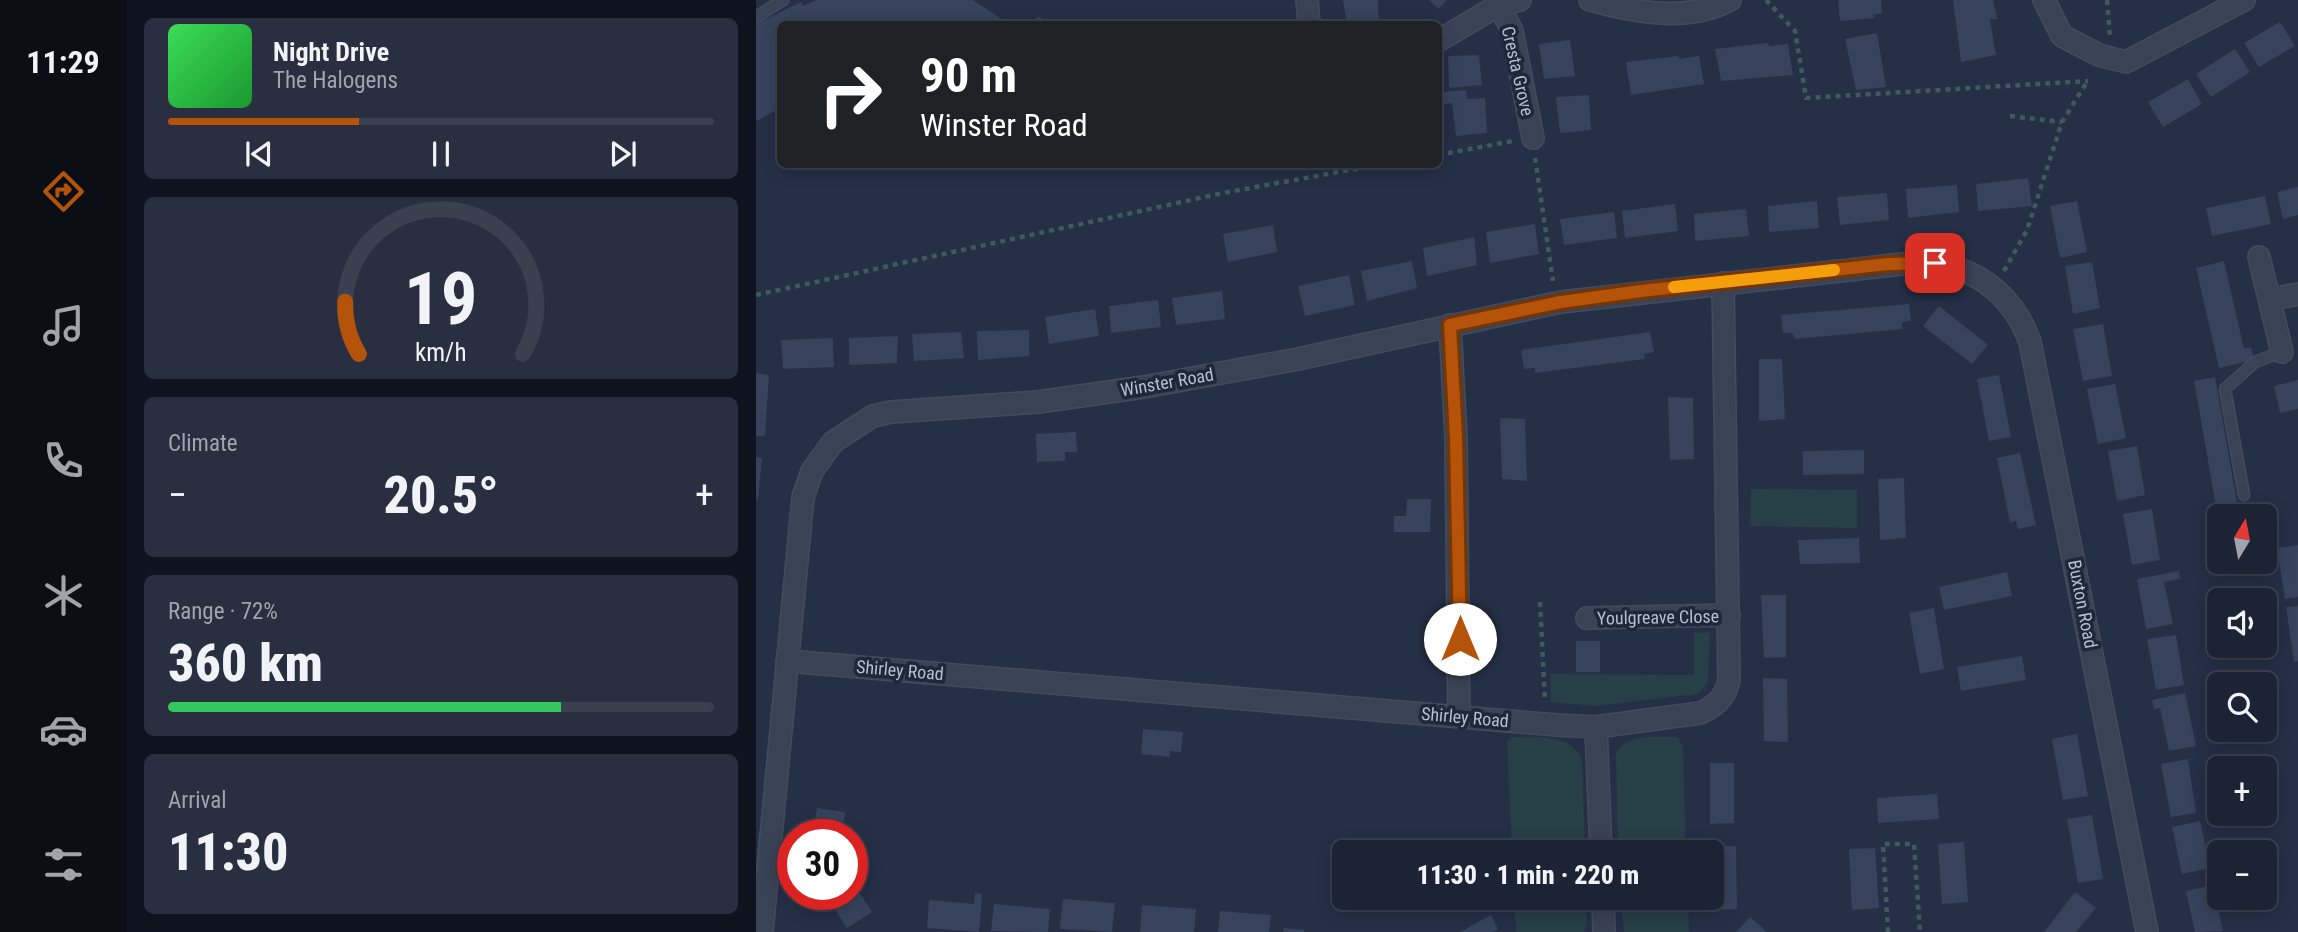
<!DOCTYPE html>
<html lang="en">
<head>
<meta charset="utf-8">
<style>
	:root { --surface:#1c2334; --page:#292f40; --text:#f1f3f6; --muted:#a0a4ac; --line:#3a404f; --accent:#b45309 }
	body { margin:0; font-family:"Roboto Condensed",sans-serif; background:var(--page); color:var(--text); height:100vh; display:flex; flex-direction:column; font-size:26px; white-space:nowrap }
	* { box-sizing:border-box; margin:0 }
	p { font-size:23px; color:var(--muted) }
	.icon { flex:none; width:38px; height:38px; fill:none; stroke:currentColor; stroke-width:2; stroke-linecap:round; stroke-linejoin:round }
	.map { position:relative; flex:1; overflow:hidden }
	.panel { display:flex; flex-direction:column; gap:18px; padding:18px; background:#0f131d; width:630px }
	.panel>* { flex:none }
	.guide { position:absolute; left:21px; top:21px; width:665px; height:147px; border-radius:10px; box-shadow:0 4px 18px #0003,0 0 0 2px var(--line); background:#202124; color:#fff; overflow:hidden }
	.needle { width:46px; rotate:10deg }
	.tools { position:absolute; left:1451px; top:504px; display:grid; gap:14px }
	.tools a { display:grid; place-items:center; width:70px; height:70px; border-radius:10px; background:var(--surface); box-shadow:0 4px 18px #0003,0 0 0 2px var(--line); font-size:35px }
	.speed { position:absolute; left:21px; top:819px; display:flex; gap:14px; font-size:35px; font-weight:700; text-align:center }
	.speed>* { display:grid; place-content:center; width:91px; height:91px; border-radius:50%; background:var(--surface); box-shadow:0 4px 18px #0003,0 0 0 2px var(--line); line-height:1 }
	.speed .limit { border:10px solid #d22; background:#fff; color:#111 }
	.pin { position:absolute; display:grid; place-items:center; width:60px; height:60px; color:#fff; margin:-30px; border-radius:14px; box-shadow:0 4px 10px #0006 }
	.me { position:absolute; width:77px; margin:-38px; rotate:0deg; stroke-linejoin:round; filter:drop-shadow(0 0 5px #0008) }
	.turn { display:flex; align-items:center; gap:24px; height:147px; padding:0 28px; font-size:32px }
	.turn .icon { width:91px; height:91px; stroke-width:2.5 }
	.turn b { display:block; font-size:49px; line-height:60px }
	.big { font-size:52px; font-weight:800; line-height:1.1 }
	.panel .card { flex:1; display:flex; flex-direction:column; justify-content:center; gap:10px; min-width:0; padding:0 24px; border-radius:10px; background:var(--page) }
	.panel .dial { align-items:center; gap:0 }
	.dial svg { height:182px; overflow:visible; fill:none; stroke:var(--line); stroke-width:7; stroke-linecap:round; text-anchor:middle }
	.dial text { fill:var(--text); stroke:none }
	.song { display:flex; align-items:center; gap:21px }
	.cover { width:84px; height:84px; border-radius:10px; background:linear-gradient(135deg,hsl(130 70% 55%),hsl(130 70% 35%)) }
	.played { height:7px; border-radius:4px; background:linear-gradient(90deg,var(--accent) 35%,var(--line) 35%) }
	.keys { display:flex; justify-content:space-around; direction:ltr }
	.heat { display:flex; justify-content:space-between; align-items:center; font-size:38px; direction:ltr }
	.charge { height:10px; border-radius:5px; background:linear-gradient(90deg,#34c759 72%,var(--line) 0) }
	.trip { position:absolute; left:576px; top:840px; width:392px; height:70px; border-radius:10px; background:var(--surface); box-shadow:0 4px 18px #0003,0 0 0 2px var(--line); font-weight:800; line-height:70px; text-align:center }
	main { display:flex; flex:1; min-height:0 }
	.tab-bar { display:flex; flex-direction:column; width:126px; justify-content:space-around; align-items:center; background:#0b0e15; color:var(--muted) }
	.tab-bar .icon { width:49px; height:49px }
	.tab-bar .on { color:var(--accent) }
	.tab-bar b { font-size:32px; color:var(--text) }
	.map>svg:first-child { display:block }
	.green { fill:#273f47 }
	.building { fill:#37435c }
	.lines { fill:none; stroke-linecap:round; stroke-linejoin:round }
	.lane-casing { stroke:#444b5e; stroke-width:13 }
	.street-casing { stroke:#444b5e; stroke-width:24 }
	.path { stroke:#41585e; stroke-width:4.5; stroke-dasharray:5 5; stroke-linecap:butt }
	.lane { stroke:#3a4255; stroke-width:10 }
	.street { stroke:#3a4255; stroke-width:21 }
	.route-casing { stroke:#753606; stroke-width:18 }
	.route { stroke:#b45309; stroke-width:12 }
	.slow { stroke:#f59e0b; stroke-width:12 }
	.labels { text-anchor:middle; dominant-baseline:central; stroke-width:7; stroke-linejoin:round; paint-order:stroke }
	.street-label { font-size:18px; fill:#b8bece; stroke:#1e273b }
</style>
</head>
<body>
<main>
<nav class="tab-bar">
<b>11:29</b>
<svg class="icon on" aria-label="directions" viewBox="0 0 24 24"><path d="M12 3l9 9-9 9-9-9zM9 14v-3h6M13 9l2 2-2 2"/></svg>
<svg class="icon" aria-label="music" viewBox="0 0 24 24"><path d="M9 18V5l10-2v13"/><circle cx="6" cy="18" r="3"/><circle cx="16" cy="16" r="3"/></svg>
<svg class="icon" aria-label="phone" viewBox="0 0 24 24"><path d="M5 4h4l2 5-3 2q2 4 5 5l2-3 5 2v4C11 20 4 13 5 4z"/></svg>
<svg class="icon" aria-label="climate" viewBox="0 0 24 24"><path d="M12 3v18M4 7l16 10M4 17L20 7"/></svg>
<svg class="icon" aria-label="car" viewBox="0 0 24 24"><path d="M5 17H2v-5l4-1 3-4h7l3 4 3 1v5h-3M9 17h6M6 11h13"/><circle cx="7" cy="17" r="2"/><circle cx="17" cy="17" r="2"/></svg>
<svg class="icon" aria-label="filters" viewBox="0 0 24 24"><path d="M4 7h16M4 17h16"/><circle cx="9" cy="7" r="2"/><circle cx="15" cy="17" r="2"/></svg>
</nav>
<section class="panel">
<div class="card">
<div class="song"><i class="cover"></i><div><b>Night Drive</b><p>The Halogens</p></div></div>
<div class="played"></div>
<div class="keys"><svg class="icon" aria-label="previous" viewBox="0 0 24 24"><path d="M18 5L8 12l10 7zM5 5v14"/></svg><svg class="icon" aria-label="pause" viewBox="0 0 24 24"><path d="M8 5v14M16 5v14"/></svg><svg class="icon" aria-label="next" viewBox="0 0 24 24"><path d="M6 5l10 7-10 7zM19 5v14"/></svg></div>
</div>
<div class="card dial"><svg viewBox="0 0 100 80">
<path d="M14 69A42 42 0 1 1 86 69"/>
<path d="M14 69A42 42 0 0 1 8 46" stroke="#b45309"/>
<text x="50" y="56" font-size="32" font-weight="700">19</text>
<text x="50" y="72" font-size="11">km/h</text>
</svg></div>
<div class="card"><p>Climate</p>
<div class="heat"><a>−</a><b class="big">20.5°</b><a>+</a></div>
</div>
<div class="card"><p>Range · 72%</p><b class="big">360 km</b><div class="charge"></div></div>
<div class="card"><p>Arrival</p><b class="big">11:30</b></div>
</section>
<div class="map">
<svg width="1542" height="932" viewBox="0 0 1542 932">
	<rect width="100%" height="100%" fill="#252f46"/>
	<g class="green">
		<path d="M995 489 1101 490V528L994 526Z"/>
		<path d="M954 632 952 683 942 694 840 706 795 702V674L938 675V633Z"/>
		<path d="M756 737C782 738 813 733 826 758L829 852H756L751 742Z"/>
		<path d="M921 737 927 747 930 852H862L860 752C872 733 901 737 921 737Z"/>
		<path d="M758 898H830L831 924 828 932H760Z"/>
		<path d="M864 898H932L933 932H868Z"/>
	</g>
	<g class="building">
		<path d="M60 0H217L253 24H24V108L0 121V24L45 2 47 6Z"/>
		<path d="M587 0H622L623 24H594L593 19H590Z"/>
		<path d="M673 0H691L682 9Z"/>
		<path d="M1082 0H1125L1126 13 1117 15 1119 18 1084 21Z"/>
		<path d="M1197 0H1237L1241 19H1234L1240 55 1205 62Z"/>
		<path d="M282 16 294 24H276Z"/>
		<path d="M1524 22 1539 46 1503 67 1488 43Z"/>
		<path d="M1121 33 1130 87 1100 90 1089 39Z"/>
		<path d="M814 40 819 76 788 79 783 44Z"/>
		<path d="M1012 43 1013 46 1032 44 1037 75 965 81 959 49Z"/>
		<path d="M1479 49 1494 72 1455 97 1440 74Z"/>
		<path d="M723 55 726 85 693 88 692 56Z"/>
		<path d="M922 56 923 59 943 56 948 84 875 95 870 62Z"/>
		<path d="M1432 79 1446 104 1407 127 1392 102Z"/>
		<path d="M710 90 711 99 729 98 731 133 700 136 696 103 688 104 686 92Z"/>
		<path d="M833 95 835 130 804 133 800 97Z"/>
		<path d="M1272 178 1276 206 1222 211 1220 184Z"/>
		<path d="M1201 185 1203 212 1152 218 1150 189Z"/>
		<path d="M1542 187V215L1527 219 1521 192Z"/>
		<path d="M1131 193 1133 220 1084 225 1081 197Z"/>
		<path d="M1509 196 1515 224 1456 236 1450 208Z"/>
		<path d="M1061 201 1063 228 1013 232 1012 206Z"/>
		<path d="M1321 201 1331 252 1304 258 1294 206Z"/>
		<path d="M919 204 922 231 869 238 866 211Z"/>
		<path d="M990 209 993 236 939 241 938 214Z"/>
		<path d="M858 212 861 238 808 245 804 219Z"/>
		<path d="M779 224 783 254 734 263 730 232Z"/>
		<path d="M517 225 521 252 472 262 467 234Z"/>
		<path d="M718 237 721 265 671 276 667 248Z"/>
		<path d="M656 261 661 288 611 301 605 271Z"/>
		<path d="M1468 261 1488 349 1495 347 1498 360 1463 368 1440 268Z"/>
		<path d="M1336 262 1344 308 1317 314 1309 266Z"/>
		<path d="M593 275 599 305 549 316 542 286Z"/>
		<path d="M466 291 469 319 420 325 416 298Z"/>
		<path d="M402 300 405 327 355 333 353 306Z"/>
		<path d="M1153 304 1155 321 1146 322V329L1039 339 1036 333H1027L1025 315Z"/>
		<path d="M1183 306 1232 345 1216 364 1167 326Z"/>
		<path d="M339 309 343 336 293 344 289 317Z"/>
		<path d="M1347 324 1356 376 1327 381 1317 329Z"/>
		<path d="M273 330V356L222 360 221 331Z"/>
		<path d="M205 332 208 358 158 361 156 334Z"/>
		<path d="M894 332 898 352 888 354 889 359 779 373V368L768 369 765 350Z"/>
		<path d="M142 336 141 363 93 365V338Z"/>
		<path d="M77 338 78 367 27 369 25 340Z"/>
		<path d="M1003 359H1026L1029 419 1003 421Z"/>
		<path d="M0 373 13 375 9 436H0Z"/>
		<path d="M1243 375 1255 437 1233 441 1221 379Z"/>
		<path d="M1459 377 1481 502 1460 506 1438 381Z"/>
		<path d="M1542 380V409L1524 413 1518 386Z"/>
		<path d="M1359 384 1370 438 1342 444 1331 389Z"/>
		<path d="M912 397 937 398 938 459 914 460Z"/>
		<path d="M744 418 769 419 771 481 746 479Z"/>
		<path d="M320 432 321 452H309V461L281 462 280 434Z"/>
		<path d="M1381 446 1389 495 1361 501 1352 451Z"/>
		<path d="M1108 450V474L1047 475V451Z"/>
		<path d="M1264 453 1280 525 1262 529 1260 521 1254 523 1241 458Z"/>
		<path d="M0 457 6 458 2 500H0Z"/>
		<path d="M1148 478 1150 538 1124 540 1122 479Z"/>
		<path d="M651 499H675L674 532H638V516H650Z"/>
		<path d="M1396 509 1404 560 1376 565 1367 514Z"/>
		<path d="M1103 538 1104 563 1044 564 1042 540Z"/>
		<path d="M1542 545V597L1529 599 1521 548Z"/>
		<path d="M1423 571 1424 579 1408 582 1417 624 1390 629 1381 579Z"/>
		<path d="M1251 572 1256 596 1188 610 1183 587Z"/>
		<path d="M1005 595H1030V657L1008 658Z"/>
		<path d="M1542 606V661L1538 662 1530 607Z"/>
		<path d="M1178 608 1188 669 1164 674 1153 613Z"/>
		<path d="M1420 635 1428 685 1400 690 1391 639Z"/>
		<rect x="820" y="641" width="24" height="31"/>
		<path d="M1266 656 1270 680 1205 691 1201 667Z"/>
		<path d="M1007 678 1031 679 1032 742 1008 741Z"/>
		<path d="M1429 693 1440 746 1413 751 1404 708 1398 709 1396 700Z"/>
		<path d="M387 729 427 732 425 752 414 751V757L385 754Z"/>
		<path d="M1321 734 1332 796 1307 800 1296 739Z"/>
		<path d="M1432 759 1440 813 1415 817 1405 764Z"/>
		<path d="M954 763H978V823L954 824Z"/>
		<path d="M1181 794 1183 819 1122 823 1121 798Z"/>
		<path d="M61 808 89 812 86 835 57 832Z"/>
		<path d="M1336 815 1347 879 1322 883 1311 819Z"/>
		<path d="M1444 821 1454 868 1426 874 1416 827Z"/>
		<path d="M1208 842 1212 902 1186 904 1182 844Z"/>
		<path d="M955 846H980L981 909 957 910Z"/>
		<path d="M1119 848 1123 908 1096 910 1093 849Z"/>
		<path d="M96 881 116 912 91 928 69 894H96Z"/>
		<path d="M1457 885 1467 931 1439 932 1430 891Z"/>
		<path d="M1319 892 1340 908 1320 932H1288Z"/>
		<path d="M219 893 226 894 223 932 171 928 173 900 218 904Z"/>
		<path d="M307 899 359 903 356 932 304 929Z"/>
		<path d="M238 904 294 909 292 932 235 931Z"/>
		<path d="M386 905 440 909 438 932H384Z"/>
		<path d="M464 911 515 915 513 932H462Z"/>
		<path d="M735 915 742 929 737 932H704Z"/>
		<path d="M994 917 1011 932H980Z"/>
		<path d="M528 928 548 930V932H527Z"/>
	</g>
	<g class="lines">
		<defs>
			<g id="lane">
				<path d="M0 17 27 0"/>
				<path d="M1488 495 1469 389 1499 362 1526 352"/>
			</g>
			<g id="street">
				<path d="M551 0 553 24"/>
				<path d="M834 0C877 12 932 23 974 0"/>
				<path d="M1288 0 1306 36 1343 55 1370 62 1488 0"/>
				<path d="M743 5 756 31 777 138"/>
				<path d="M682 41 743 5 764 0"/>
				<path d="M1503 257 1526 352"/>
				<path d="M1515 299 1542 294"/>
				<path d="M694 325 700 438 703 716"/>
				<path d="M831 618 973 615"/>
				<path d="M31 661 801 725 840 727 944 713C960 706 969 698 973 680L967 283"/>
				<path d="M840 727 845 852"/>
				<path d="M847 898 848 932"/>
				<path d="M6 932 47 497 56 471 77 442 117 416 135 412 282 402 388 387 542 359 805 302 1164 262C1216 264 1256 292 1274 342L1391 932"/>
			</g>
		</defs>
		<use href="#lane" class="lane-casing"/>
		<use href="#street" class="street-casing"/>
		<g class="path">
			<path d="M1010 0 1039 31 1050 98 1332 81"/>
			<path d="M1351 0 1354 37"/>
			<path d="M1254 116 1306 122"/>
			<path d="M682 155 757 141"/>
			<path d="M779 158 797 281"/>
			<path d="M1248 271 1271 230 1306 122 1331 82"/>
			<path d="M0 295 467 193 627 164"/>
			<path d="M784 602 789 702"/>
			<path d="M1132 932 1127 844H1158L1164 932"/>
		</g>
		<use href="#lane" class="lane"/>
		<use href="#street" class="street"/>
	</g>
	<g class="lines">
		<defs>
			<path id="route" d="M704 639 700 438 694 325 805 302 885 291 1132 264 1179 263"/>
		</defs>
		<use href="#route" class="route-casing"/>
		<use href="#route" class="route"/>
		<path class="slow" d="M918 287 1078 270"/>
	</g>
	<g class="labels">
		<g class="street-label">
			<text transform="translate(762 71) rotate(77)">Cresta Grove</text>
			<text transform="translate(411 382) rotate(-10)">Winster Road</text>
			<text transform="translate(1327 604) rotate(79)">Buxton Road</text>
			<text transform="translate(902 617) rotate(-1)">Youlgreave Close</text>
			<text transform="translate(144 670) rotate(5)">Shirley Road</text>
			<text transform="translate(709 717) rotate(5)">Shirley Road</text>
		</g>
	</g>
</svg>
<div class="tools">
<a><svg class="needle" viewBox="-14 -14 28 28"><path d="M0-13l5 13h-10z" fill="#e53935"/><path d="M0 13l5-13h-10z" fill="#a0a4ac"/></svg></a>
<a><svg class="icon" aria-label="sound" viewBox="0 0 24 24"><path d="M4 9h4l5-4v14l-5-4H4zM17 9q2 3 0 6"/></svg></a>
<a><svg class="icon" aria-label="search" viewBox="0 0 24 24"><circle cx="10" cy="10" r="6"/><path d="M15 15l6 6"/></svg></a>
<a>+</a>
<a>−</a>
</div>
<div class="speed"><div class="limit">30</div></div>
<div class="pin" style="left:1179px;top:263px;background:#d93025"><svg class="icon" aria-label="arrive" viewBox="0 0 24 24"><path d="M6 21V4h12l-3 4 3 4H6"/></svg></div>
<svg class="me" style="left:704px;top:639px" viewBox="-20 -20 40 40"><circle r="19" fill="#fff"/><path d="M0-13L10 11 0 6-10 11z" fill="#b45309"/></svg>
<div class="trip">11:30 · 1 min · 220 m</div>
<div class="guide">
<div class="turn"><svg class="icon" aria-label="right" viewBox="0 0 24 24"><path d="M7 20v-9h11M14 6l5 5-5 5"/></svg><div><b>90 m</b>Winster Road</div></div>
</div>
</div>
</main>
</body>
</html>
